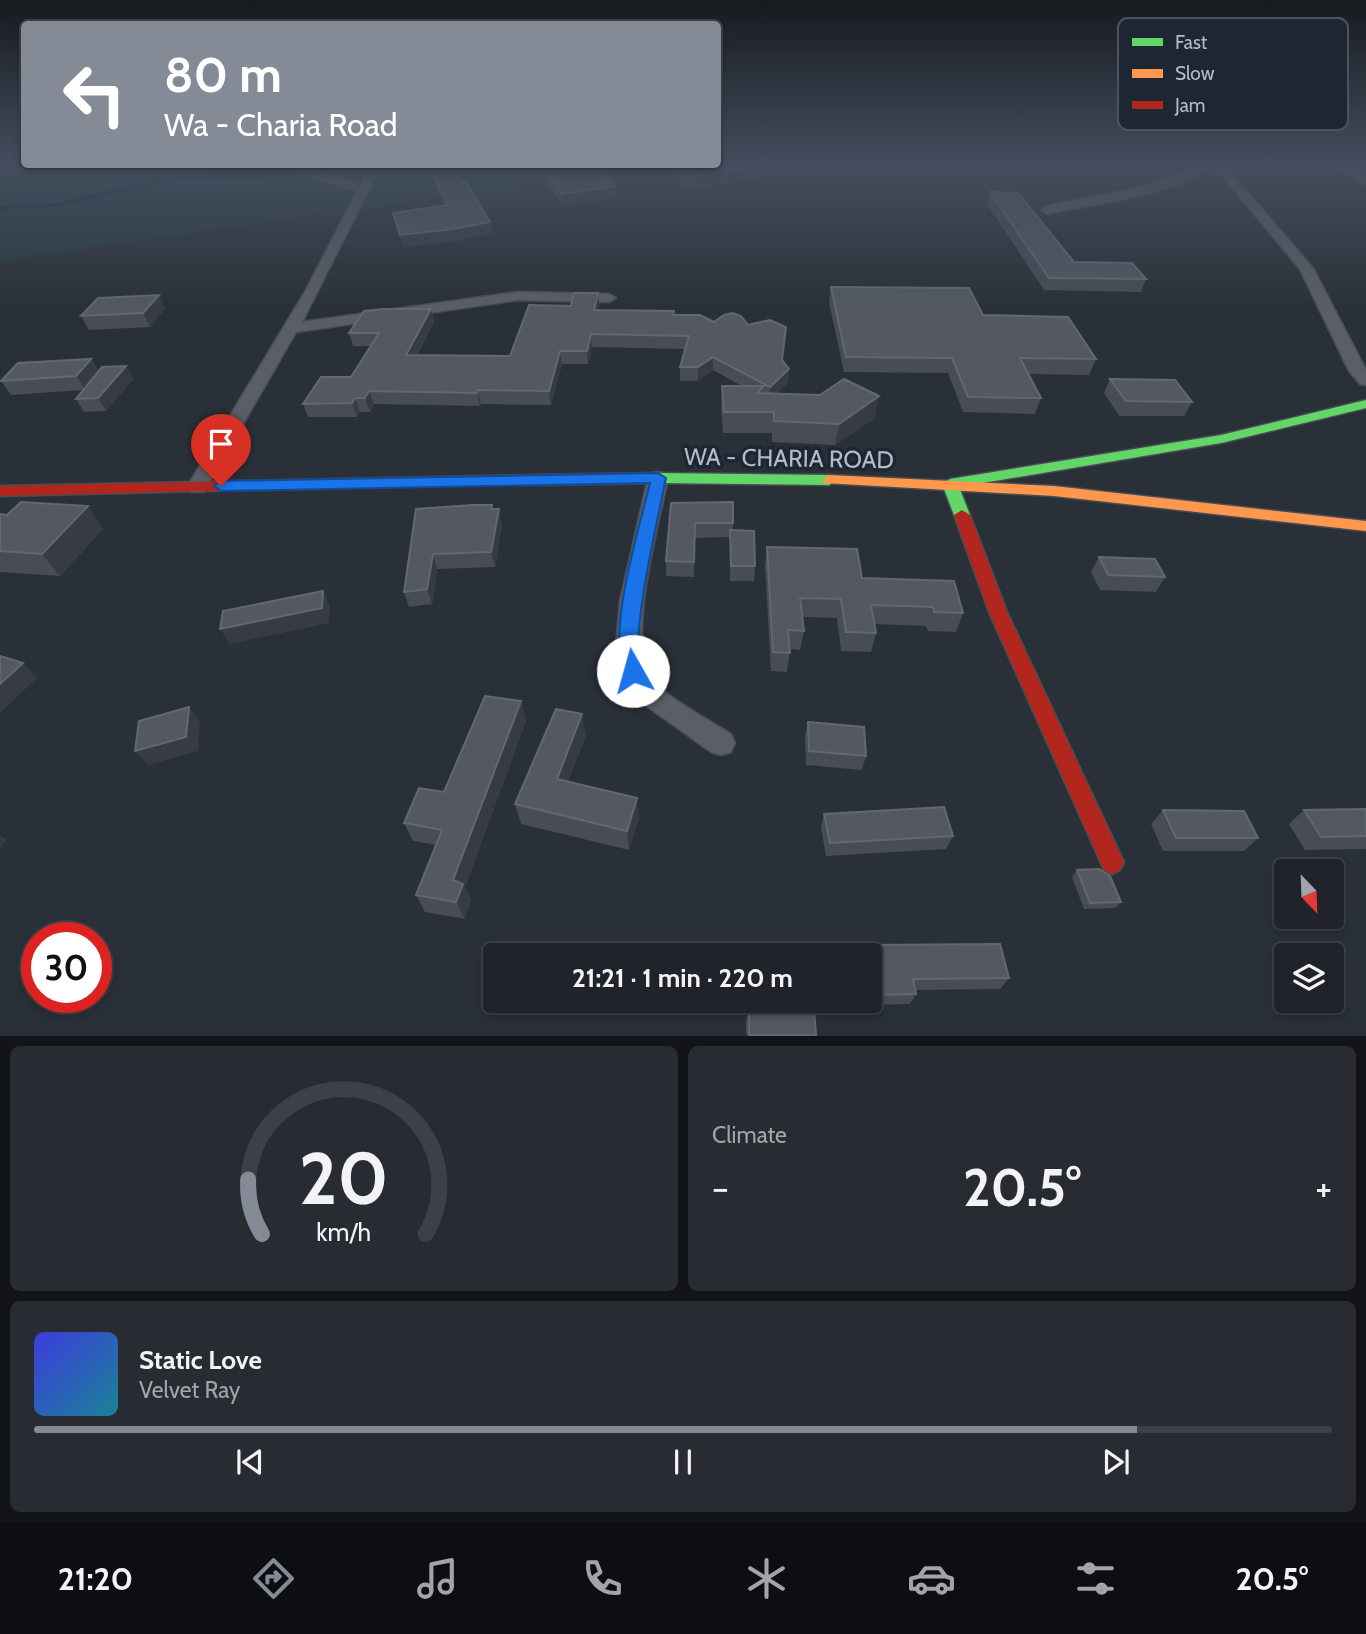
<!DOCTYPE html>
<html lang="en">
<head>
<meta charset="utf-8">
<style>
	:root { --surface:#20242a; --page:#282c32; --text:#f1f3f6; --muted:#a2a4a8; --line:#3d4147; --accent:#848b96 }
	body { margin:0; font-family:Cabin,sans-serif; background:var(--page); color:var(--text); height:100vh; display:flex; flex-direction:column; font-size:26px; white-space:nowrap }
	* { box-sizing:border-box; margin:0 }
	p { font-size:23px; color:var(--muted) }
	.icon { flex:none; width:38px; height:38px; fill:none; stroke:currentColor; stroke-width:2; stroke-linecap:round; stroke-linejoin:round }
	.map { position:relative; height:1036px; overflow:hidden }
	.sheet { display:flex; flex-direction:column; gap:10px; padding:10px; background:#121417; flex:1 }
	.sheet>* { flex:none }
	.top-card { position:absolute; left:21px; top:21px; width:700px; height:147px; border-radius:7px; box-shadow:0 4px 10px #0003,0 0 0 2px var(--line); background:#848b96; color:#fff; overflow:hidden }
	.needle { width:46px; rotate:157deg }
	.tools { position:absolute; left:1274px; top:859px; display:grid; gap:14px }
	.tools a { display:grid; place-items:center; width:70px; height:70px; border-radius:7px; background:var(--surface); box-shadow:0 4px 10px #0003,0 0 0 2px var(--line); font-size:35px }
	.speed { position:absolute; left:21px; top:922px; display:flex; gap:14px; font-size:35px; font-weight:700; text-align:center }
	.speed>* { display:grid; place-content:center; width:91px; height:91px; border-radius:50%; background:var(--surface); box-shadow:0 4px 10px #0003,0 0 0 2px var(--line); line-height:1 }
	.speed .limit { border:10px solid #d22; background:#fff; color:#111 }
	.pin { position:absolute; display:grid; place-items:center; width:60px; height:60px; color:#fff; margin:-72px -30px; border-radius:50% 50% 50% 0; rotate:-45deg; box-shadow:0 0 7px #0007 }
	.pin .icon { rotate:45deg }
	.me { position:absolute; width:77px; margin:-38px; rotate:353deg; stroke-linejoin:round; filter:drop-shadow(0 0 5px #0008) }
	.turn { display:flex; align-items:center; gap:24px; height:147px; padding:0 28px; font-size:32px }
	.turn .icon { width:91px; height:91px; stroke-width:2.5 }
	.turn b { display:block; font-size:49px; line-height:60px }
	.big { font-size:52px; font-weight:800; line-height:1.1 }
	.sheet .tile { flex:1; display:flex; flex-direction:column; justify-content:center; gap:10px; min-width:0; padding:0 24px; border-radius:10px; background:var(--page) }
	.sheet .dial { align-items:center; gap:0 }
	.dial svg { height:182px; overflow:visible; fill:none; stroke:var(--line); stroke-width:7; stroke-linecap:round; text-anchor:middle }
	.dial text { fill:var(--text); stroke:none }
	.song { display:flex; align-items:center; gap:21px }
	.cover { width:84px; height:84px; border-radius:10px; background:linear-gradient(135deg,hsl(240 70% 55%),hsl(190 70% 35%)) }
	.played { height:7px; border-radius:4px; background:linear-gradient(90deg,var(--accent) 85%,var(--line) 85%) }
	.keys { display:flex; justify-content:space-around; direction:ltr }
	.heat { display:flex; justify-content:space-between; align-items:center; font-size:38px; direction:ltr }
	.sheet .tiles { flex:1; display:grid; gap:10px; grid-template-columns:1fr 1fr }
	.tile:last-child { grid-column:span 2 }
	.trip { position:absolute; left:483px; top:943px; width:399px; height:70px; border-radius:7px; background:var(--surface); box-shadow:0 4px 10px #0003,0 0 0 2px var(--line); font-weight:800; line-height:70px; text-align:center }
	.tab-bar { display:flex; height:112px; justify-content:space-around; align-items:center; background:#0d0e11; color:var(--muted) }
	.tab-bar .icon { width:49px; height:49px }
	.tab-bar .selected { color:var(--accent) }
	.tab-bar b { font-size:32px; color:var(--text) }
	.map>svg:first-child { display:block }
	.green { fill:#273a3e }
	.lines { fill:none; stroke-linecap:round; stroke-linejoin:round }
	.stream { stroke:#19273c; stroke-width:3.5 }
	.street-casing { stroke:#484c55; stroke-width:3 }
	.fast-casing { stroke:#484c55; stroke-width:3 }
	.slow-casing { stroke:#484c55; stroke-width:3 }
	.jam-casing { stroke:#484c55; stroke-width:3 }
	.street { fill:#5a5e66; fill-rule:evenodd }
	.fast { fill:#63d668; fill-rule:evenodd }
	.slow { fill:#ff974d; fill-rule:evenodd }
	.jam { fill:#b3261e; fill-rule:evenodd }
	.wall { fill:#474c55 }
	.shaded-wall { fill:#373c44 }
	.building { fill:#535861; stroke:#626872; stroke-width:2 }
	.route { fill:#1a73e8; stroke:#114b97; stroke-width:2 }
	.labels { text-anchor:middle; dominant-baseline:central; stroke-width:7; stroke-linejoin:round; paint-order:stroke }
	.street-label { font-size:24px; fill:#b4bcc9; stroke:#1d2633 }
	.key { fill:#1d2633; stroke:#4a5360; stroke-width:2 }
	.key-label { font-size:19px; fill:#b4bcc9 }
</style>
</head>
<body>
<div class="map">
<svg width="1366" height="1036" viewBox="0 0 1366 1036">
	<rect width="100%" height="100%" fill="#2a3038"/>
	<path class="green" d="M0 164H24L658 165 0 261Z"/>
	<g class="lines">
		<path class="stream" d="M0 208 57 205 163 180 282 174 323 164"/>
		<defs>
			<g id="street">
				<path d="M288 164C310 164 338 178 360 185L371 164H382L302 322 518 292 609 294 616 298 609 302 518 300 296 332 204 492H190L187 487 306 290 357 191 314 178Z"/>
				<path d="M1201 164H1223L1313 268 1366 370V385L1360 384 1349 371 1300 269 1213 165C1176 195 1095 203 1047 214L1041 210 1047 206C1099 195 1153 189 1201 164Z"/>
				<path d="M1332 164H1344L1366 176V184Z"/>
				<path d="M658 472 665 473 668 478C659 525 623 646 655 683 668 698 712 722 731 734L735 743 731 752 721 755 711 752 638 700 620 671 616 646 620 601 648 478 651 473Z"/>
			</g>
			<g id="fast">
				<path d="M1366 400V408L1221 443 959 487 970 515 962 520 954 515 942 484 950 479 1221 435Z"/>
				<path d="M658 473 829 475 836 480 829 485 658 483 536 485 529 480 536 475Z"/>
			</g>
			<path id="slow" d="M829 475 1054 486 1366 521V531L1054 496 824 483 822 480Z"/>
			<g id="jam">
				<path d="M536 475 543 480 541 483 0 496V486Z"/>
				<path d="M962 510 970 515 1007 612 1120 854 1124 862 1120 870 1112 874 1104 870 989 612 954 515Z"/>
			</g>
		</defs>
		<use href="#street" class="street-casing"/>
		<use href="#fast" class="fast-casing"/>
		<use href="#slow" class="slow-casing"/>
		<use href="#jam" class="jam-casing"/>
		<use href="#street" class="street"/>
		<use href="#fast" class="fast"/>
		<use href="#slow" class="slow"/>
		<use href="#jam" class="jam"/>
	</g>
	<g class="wall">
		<path d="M663 164H789L788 173 689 188Z"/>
		<path d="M432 171 460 181 490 222 492 233 455 241 403 247 393 213 445 206 434 182Z"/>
		<path d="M544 171 615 198 563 205 545 182Z"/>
		<path d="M990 192 1074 262 1146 279 1141 292 1044 290 987 204Z"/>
		<path d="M831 287 983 315 1096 359 1089 375 1028 374 1041 398 1035 414 963 412 948 373 844 372 829 302Z"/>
		<path d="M598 293 599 305 598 310 674 315 714 322 748 325 783 360 789 369 788 382 777 393 875 418 835 445 772 442V433H723L721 408 722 386H742L713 370 698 381H680V367L685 349 592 347 588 364H562L551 405 481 404 480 406 374 404 370 412H360L357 417H308L303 404 351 377 370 346H353L349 333 431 309 434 322 417 355 510 356 571 306Z"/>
		<path d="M165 308 150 327 89 330 81 316Z"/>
		<path d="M91 359 98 371 133 379 106 411 84 412 76 399 83 390 11 395 1 381Z"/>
		<path d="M1110 379 1192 402 1184 416H1119L1104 393Z"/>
		<path d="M733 502V530L755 566 754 581H730V537L695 538 694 577 666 576V561L671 503Z"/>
		<path d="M492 505 493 509 502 524 495 567 437 569 432 604 409 607 404 592 416 509Z"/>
		<path d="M88 506 103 529 60 576 0 572V514L7 515Z"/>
		<path d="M767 547 963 613 956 632 928 631 926 626 875 624 876 633 871 652 841 651 837 618 802 617 804 631 800 650 790 649 787 672 771 671 765 566Z"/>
		<path d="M1099 557 1165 577 1156 592 1100 590 1091 572Z"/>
		<path d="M521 701 526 721 465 887 471 900 465 919 425 912 416 895 436 845 413 841 404 823 444 792Z"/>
		<path d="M808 722 866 756 862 770 806 765 805 736Z"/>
		<path d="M586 736 568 781 639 818 629 850 521 824 515 804Z"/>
		<path d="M1366 809V849L1305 850 1289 824 1304 810Z"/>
		<path d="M1163 810 1258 838 1244 851H1163L1151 824Z"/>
		<path d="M824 814 953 836 946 849 826 856 821 827Z"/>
		<path d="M1077 870 1121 902 1115 908 1084 909 1072 877Z"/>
		<path d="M866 945 1009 978 1000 989 916 990V994L910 1004 868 1005 867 1001H870V956H861Z"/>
		<path d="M749 1006 816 1035H746V1021Z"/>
	</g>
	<g class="shaded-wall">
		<path d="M782 164H789L788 173 689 188V177Z"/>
		<path d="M615 186V198L563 205 562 194Z"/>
		<path d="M490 222 492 233 455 241 403 247 400 235Z"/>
		<path d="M598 293 599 305 595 322 594 310Z"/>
		<path d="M159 295 165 308 150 327 143 313Z"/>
		<path d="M431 309 434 322 409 368 406 355Z"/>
		<path d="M591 334 592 347 588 364 587 351Z"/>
		<path d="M560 351 562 364 551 405 549 391Z"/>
		<path d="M713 357V370L698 381V367Z"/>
		<path d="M91 359 99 373 85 390 76 376Z"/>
		<path d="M126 366 133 379 106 411 98 398Z"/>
		<path d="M789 369 788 382 769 401 770 387Z"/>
		<path d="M478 390 481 404 480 406 477 393Z"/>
		<path d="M369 391 374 404 370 412 365 398Z"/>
		<path d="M879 396 875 418 835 445 839 424Z"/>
		<path d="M355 398 360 412 357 417 352 403Z"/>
		<path d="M88 506 103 529 60 576 42 554Z"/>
		<path d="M499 509 502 524 495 567 491 552Z"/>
		<path d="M433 554 437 569 432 604 427 589Z"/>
		<path d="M323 591 330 606 329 623 230 644 220 629Z"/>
		<path d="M23 663 37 678 0 713V684Z"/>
		<path d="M521 701 526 721 465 887 471 900 465 919 456 902 453 880Z"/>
		<path d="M189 707 200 722 198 751 148 765 135 751Z"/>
		<path d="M582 714 586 736 561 799 557 779Z"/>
		<path d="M637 798 639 818 629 850 627 831Z"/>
		<path d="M0 835 7 839 0 848Z"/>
	</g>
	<g class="building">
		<path d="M594 164 615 186 562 194 544 171Z"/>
		<path d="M675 164H782L689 177Z"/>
		<path d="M453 169 460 181 465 180 490 222 453 229 400 235 393 213 448 205 432 171Z"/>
		<path d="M990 192 1018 193 1074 262 1132 263 1146 279 1049 278Z"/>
		<path d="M831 287 969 288 983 315 1068 317 1096 359 1020 358 1041 398 968 397 952 358 846 357Z"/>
		<path d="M574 293H598L594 310 674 311 673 315H700L714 322 724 315 733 313 741 316 748 325 770 320 786 327 782 360 789 369 770 387 713 357 698 367H680L689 336 591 334 587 351H560L549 391 478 390 477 393 369 391 365 398H355L352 403 303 404 321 377H351L379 333H349L364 311 384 309H431L406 355 510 356 529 305 571 306Z"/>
		<path d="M159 295 143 313 81 316 98 298Z"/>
		<path d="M91 359 76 376 1 381 18 363Z"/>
		<path d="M126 366 98 398 76 399 102 367Z"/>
		<path d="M844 379 879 396 839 424 774 421V412H724L722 386H764L757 393 820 395Z"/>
		<path d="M1110 379 1175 380 1192 402 1126 401Z"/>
		<path d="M21 502 88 506 42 554 0 551V514L7 515Z"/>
		<path d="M733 502V523H695L694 562 666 561 671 503Z"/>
		<path d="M473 505H492L491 509H499L491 552 433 554 427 589 404 592 416 509Z"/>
		<path d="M730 530 754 531 755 566H731Z"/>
		<path d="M767 547 857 549 862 578 954 581 963 613 934 612 933 607 871 605 876 633 846 632 841 599 800 598 804 631 788 630 790 653 773 652Z"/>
		<path d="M1099 557 1155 559 1165 577 1108 575Z"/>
		<path d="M323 591 322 608 220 629 223 611Z"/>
		<path d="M0 656 23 663 0 684Z"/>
		<path d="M485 696 521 701 453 880 463 884 456 902 416 895 442 830 404 823 419 788 444 792Z"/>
		<path d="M189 707 186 737 135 751 139 721Z"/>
		<path d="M556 709 582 714 557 779 637 798 627 831 515 804Z"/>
		<path d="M808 722 864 727 866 756 809 751Z"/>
		<path d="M944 807 953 836 830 843 824 814Z"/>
		<path d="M1366 809V836L1321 837 1304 810Z"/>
		<path d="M1163 810 1244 811 1258 838H1176Z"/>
		<path d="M1099 869 1110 876 1121 902 1090 903 1077 870Z"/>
		<path d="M1000 944 1009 978 913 979 916 994 873 995 870 971V956H867L866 945Z"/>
		<path d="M749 1006 814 1009 816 1035H749Z"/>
	</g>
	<linearGradient id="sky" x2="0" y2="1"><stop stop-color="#171a1f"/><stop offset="0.53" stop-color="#444e5e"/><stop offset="1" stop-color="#444e5e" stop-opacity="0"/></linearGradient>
	<rect width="1366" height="309" fill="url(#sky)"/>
	<path class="route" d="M658 473 666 478C655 532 642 585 638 640 637 652 646 666 640 677L633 679 626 677C605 634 639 530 650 483L221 491 214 486 221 481Z"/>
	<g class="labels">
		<g class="street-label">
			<text transform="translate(789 458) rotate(1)">WA - CHARIA ROAD</text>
		</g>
	</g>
	<rect x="1118" y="18" width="230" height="112" rx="10" class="key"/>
	<rect x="1132" y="38" width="31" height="8" fill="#63d668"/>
	<rect x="1132" y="69" width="31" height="9" fill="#ff974d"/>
	<rect x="1132" y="101" width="31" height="8" fill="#b3261e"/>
	<g class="key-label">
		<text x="1175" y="49">Fast</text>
		<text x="1175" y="80">Slow</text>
		<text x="1175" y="112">Jam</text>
	</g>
</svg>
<div class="tools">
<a><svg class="needle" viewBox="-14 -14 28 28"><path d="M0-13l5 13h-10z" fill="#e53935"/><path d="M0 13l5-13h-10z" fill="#a2a4a8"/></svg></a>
<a><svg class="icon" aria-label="layers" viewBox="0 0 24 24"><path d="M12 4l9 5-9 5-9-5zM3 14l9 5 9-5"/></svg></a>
</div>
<div class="speed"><div class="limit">30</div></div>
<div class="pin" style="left:221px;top:486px;background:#d93025"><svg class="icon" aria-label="arrive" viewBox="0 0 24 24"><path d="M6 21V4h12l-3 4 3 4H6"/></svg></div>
<svg class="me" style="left:633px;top:671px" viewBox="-20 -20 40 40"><circle r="19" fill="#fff"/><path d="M0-13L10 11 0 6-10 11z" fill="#1a73e8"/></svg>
<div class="trip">21:21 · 1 min · 220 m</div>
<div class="top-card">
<div class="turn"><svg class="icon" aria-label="left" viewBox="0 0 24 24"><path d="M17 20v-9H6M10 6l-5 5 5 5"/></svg><div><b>80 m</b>Wa - Charia Road</div></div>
</div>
</div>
<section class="sheet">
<div class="tiles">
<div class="tile dial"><svg viewBox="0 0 100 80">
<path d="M14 69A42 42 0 1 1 86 69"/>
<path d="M14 69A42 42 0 0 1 8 45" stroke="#848b96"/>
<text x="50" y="56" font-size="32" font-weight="700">20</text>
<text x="50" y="72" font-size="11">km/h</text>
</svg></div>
<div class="tile"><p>Climate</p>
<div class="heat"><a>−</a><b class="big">20.5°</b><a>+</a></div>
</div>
<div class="tile">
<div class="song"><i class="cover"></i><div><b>Static Love</b><p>Velvet Ray</p></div></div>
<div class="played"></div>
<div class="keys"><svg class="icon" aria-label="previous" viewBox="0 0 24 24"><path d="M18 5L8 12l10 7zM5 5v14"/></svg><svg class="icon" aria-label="pause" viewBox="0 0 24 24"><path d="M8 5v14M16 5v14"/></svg><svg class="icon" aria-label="next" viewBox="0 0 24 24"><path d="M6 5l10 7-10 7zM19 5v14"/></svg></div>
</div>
</div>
</section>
<nav class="tab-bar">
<b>21:20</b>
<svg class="icon selected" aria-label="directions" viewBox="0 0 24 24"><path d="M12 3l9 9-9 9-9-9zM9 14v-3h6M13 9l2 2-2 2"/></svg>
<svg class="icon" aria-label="music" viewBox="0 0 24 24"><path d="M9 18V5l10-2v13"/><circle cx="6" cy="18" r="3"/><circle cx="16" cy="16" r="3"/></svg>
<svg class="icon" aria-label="phone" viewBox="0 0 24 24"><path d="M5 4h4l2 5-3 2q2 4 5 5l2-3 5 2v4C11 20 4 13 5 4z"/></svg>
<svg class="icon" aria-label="climate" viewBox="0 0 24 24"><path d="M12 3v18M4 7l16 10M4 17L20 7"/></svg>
<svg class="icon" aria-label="car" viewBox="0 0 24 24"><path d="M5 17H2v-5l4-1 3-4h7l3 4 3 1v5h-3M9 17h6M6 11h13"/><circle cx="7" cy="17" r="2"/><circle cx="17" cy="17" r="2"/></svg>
<svg class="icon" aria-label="filters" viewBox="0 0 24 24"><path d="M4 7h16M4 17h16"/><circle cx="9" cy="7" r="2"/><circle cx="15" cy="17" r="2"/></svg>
<b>20.5°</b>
</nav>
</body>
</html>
